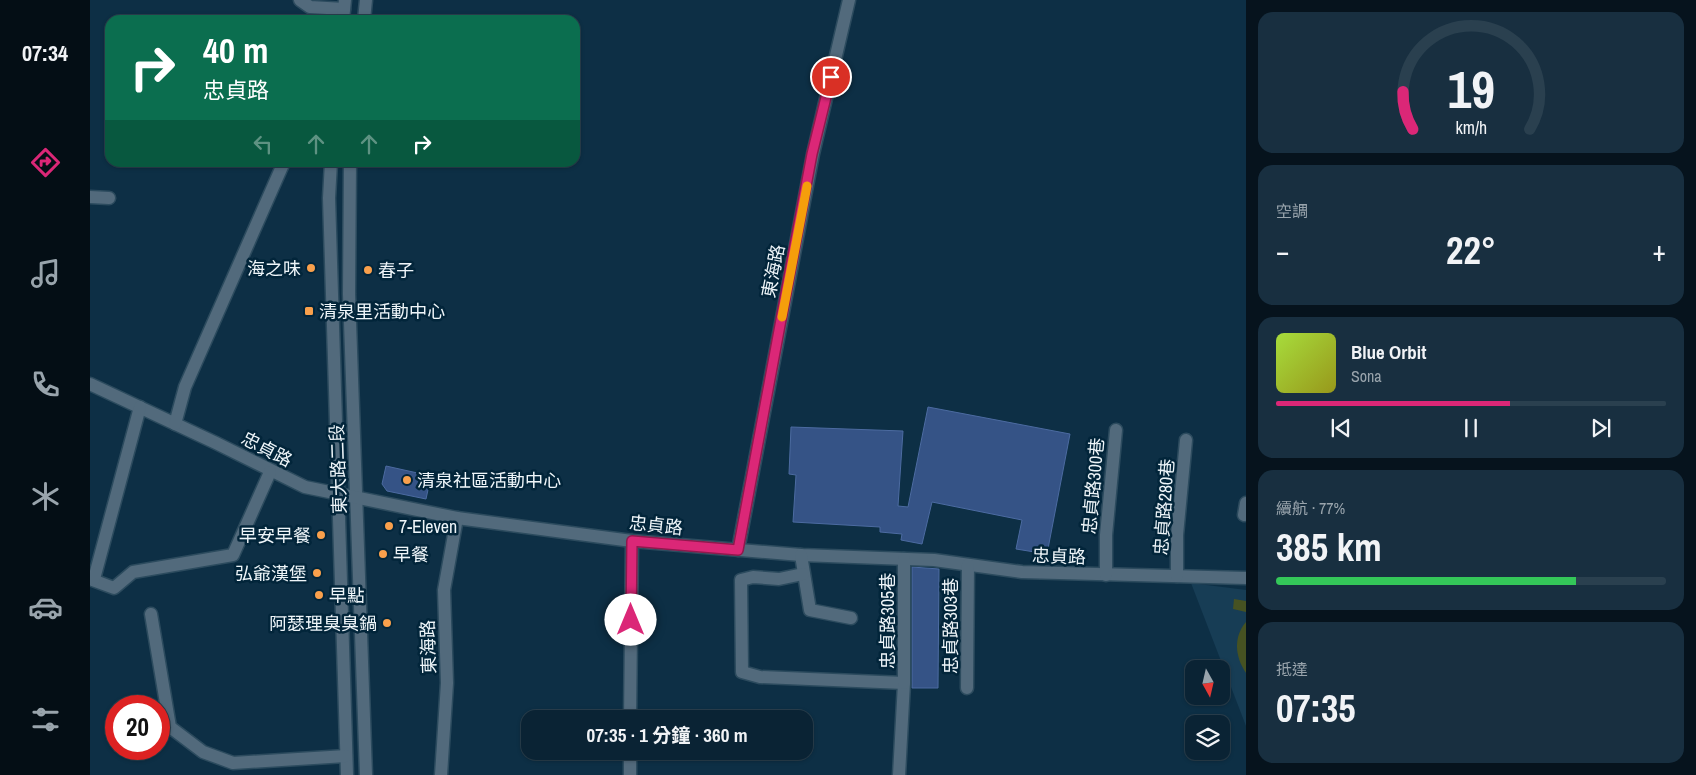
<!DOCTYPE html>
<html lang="zh-TW">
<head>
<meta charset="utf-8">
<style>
	:root { --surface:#0a2334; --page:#182f40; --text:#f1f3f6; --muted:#99a4ac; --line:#2a404f; --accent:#db2777 }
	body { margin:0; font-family:"Archivo Narrow","Noto Sans TC",sans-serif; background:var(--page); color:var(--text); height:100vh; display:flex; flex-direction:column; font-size:19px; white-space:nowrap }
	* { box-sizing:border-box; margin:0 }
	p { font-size:16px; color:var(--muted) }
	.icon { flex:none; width:28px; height:28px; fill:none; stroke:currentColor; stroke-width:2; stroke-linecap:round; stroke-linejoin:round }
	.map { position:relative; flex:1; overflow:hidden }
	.panel { display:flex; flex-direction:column; gap:12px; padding:12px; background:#06131d; width:450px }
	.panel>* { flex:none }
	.top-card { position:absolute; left:15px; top:15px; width:475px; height:152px; border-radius:15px; box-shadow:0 1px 4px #0004,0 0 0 1px var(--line); background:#0b6e4f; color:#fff; overflow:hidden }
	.needle { width:32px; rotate:172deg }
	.controls { position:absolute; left:1095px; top:660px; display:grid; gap:10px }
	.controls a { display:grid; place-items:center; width:45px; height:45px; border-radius:10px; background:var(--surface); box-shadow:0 1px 4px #0004,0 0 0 1px var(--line); font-size:25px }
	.speed { position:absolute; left:15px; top:695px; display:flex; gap:10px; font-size:25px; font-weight:700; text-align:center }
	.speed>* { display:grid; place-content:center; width:65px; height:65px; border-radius:50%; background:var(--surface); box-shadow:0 1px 4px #0004,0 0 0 1px var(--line); line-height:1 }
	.speed .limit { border:8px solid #d22; background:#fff; color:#111 }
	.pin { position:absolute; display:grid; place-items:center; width:42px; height:42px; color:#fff; margin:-21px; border:2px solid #fff; border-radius:50%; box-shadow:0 1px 5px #0007 }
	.me { position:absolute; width:55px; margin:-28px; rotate:0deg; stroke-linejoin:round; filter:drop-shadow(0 0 4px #0008) }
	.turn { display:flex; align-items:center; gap:18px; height:105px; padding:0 15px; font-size:22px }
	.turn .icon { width:65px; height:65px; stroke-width:2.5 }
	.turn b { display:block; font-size:35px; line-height:42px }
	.lanes { display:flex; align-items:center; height:48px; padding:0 15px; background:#0003; justify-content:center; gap:25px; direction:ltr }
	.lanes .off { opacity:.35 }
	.big { font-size:38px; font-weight:700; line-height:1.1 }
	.panel .widget { flex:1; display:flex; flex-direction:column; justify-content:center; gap:8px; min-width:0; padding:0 18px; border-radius:15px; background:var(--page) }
	.panel .dial { align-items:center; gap:0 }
	.dial svg { height:130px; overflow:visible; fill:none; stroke:var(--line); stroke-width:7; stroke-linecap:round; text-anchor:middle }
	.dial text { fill:var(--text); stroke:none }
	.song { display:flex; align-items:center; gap:15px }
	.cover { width:60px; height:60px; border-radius:8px; background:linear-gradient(135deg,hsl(80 70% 55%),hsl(60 70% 35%)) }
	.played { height:5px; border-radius:2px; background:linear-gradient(90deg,var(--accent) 60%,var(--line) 60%) }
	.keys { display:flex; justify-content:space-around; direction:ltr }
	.heat { display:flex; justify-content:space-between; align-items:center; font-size:28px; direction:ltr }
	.charge { height:8px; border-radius:4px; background:linear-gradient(90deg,#34c759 77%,var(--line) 0) }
	.trip { position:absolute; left:431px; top:710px; width:292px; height:50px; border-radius:15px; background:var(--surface); box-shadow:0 1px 4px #0004,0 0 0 1px var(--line); font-weight:700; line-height:50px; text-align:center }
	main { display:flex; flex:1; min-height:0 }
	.tabs { display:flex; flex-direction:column; width:90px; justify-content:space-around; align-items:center; background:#040e15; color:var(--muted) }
	.tabs .icon { width:35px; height:35px }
	.tabs .on { color:var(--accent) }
	.tabs b { font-size:22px; color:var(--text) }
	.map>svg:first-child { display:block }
	.built { fill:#173d55 }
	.green { fill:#465222 }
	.building { fill:#355386; stroke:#4c6ba1 }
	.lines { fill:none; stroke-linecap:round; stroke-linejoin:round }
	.minor-casing { stroke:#2c4b5e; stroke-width:15 }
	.minor { stroke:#526a7c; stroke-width:12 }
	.route-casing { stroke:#8e194d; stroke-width:12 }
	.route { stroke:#db2777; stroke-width:9 }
	.slow { stroke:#f59e0b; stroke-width:9 }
	.poi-dot { fill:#f9a04c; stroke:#02253a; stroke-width:2 }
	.labels { text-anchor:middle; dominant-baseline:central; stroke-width:5; stroke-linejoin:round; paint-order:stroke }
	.poi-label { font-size:18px; fill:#eef5f9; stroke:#02253a; text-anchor:start }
	.street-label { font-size:18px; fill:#eef5f9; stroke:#02253a }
</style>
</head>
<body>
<main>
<nav class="tabs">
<b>07:34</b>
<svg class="icon on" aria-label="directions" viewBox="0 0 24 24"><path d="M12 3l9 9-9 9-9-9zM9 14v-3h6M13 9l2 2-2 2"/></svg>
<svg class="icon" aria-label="music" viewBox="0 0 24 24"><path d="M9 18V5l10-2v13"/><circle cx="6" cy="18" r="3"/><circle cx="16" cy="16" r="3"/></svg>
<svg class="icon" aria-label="phone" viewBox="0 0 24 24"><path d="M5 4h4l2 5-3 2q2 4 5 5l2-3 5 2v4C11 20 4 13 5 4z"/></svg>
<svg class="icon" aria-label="climate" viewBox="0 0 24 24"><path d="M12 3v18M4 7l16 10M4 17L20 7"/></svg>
<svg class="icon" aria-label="car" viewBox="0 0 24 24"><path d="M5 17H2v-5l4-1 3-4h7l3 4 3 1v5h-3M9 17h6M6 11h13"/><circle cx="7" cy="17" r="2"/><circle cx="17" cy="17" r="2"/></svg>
<svg class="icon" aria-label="filters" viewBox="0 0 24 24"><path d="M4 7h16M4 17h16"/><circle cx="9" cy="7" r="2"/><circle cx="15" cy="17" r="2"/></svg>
</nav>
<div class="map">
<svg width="1156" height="775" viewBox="0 0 1156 775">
	<rect width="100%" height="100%" fill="#0d2f45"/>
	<path class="built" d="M1101 583 1156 590V726Z"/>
	<g class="green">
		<path d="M1144 599 1156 601V612L1143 609Z"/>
		<path d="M1156 622V673C1145 657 1143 637 1156 622Z"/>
	</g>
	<g class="building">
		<path d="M838 407 980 434 957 554 926 549 932 520 842 502 832 544 811 540 812 534 790 532V527L703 522 706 475 699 474 701 427 813 431 808 506 818 507Z"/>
		<path d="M296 466 341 476 336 499 297 491 292 484Z"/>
		<path d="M822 567 849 569 848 688H822Z"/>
	</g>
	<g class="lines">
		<defs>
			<g id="minor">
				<path d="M210 0 220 7 254 9"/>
				<path d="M253 20 255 0"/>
				<path d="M274 20 276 0"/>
				<path d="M241 162 239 198 257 775"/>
				<path d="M260 162 259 294 276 775"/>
				<path d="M0 197 19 198"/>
				<path d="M0 384 126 443 215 487 367 518 542 541 711 555 844 560 932 572 1156 578"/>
				<path d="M85 424 95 387 194 162"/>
				<path d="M1154 515 1156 503"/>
				<path d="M648 550 723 154 759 0"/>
				<path d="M711 555 720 610 761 618"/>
				<path d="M713 574 689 579 663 577 651 580 652 672 670 677 814 683 809 775"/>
				<path d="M1016 575V535L1026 430"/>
				<path d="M1087 576V535L1096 440"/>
				<path d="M0 579 24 588 43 572 143 555 180 472"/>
				<path d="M4 579 50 407"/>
				<path d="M61 614 80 727 113 752 143 763 256 756"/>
				<path d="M814 683V559"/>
				<path d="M877 688 878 565"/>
				<path d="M540 719 542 541"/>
				<path d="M351 775 357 683 354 590 367 518"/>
				<path d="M540 775V751"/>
			</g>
		</defs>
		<use href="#minor" class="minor-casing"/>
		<use href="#minor" class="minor"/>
	</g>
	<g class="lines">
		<defs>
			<path id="route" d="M541 620 542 541 648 550 722 154 741 77"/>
		</defs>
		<use href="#route" class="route-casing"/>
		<use href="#route" class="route"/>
		<path class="slow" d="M692 317 717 186"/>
	</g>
	<g class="poi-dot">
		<circle cx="221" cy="268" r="5"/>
		<circle cx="278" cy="270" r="5"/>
		<rect x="214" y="306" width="10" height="10" rx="2.5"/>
		<circle cx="317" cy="480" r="5"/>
		<circle cx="299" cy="526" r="5"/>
		<circle cx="231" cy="535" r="5"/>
		<circle cx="293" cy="554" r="5"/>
		<circle cx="227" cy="573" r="5"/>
		<circle cx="229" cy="595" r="5"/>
		<circle cx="297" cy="623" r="5"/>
	</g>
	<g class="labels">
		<g class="poi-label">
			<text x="211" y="268" text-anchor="end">海之味</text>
			<text x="288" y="270">春子</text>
			<text x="229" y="311">清泉里活動中心</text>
			<text x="327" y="480">清泉社區活動中心</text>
			<text x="309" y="526">7-Eleven</text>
			<text x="221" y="535" text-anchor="end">早安早餐</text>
			<text x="303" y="554">早餐</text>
			<text x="217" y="573" text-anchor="end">弘爺漢堡</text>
			<text x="239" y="595">早點</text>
			<text x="287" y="623" text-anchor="end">阿瑟理臭臭鍋</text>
		</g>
		<g class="street-label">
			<text transform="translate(683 271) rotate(-79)">東海路</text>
			<text transform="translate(177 449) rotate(27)">忠貞路</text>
			<text transform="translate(248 469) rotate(-92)">東大路二段</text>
			<text transform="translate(1003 486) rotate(-85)">忠貞路300巷</text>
			<text transform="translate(1074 507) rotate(-86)">忠貞路280巷</text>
			<text transform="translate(566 525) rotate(6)">忠貞路</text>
			<text transform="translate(969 556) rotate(2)">忠貞路</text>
			<text transform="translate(797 621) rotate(-90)">忠貞路305巷</text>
			<text transform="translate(860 626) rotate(-90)">忠貞路303巷</text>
			<text transform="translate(338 647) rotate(-92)">東海路</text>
		</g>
	</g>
</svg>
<div class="controls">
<a><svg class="needle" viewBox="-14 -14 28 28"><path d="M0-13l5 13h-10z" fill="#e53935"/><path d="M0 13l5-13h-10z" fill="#99a4ac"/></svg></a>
<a><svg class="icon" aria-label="layers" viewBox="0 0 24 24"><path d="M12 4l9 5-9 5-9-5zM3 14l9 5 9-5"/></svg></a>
</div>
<div class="speed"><div class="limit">20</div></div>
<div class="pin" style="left:741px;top:77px;background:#d93025"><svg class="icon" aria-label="arrive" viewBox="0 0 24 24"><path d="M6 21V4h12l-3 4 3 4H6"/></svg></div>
<svg class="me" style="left:541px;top:620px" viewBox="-20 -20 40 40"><circle r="19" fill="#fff"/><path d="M0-13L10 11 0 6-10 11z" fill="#db2777"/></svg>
<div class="trip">07:35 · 1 分鐘 · 360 m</div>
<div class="top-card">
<div class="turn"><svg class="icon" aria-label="right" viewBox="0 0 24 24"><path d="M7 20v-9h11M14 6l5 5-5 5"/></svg><div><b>40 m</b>忠貞路</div></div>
<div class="lanes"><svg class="icon off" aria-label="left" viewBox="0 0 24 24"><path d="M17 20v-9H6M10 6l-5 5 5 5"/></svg><svg class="icon off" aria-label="ahead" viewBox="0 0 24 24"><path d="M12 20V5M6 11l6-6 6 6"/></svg><svg class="icon off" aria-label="ahead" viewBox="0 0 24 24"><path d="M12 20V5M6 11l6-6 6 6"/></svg><svg class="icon" aria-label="right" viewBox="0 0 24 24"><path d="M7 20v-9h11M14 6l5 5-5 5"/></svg></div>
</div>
</div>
<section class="panel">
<div class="widget dial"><svg viewBox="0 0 100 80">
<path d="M14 69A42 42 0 1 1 86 69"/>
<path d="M14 69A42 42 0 0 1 8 46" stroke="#db2777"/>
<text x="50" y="56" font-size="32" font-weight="700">19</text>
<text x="50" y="72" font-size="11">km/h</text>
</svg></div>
<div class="widget"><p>空調</p>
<div class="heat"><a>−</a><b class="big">22°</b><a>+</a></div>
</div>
<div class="widget">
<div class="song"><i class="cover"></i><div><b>Blue Orbit</b><p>Sona</p></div></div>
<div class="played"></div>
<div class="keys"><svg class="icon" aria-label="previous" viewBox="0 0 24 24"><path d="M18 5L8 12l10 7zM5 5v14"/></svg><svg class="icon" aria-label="pause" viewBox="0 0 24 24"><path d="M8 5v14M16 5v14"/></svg><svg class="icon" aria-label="next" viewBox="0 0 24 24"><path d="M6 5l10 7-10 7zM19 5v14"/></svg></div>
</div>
<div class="widget"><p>續航 · 77%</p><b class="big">385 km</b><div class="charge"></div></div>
<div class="widget"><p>抵達</p><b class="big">07:35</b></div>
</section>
</main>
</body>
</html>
